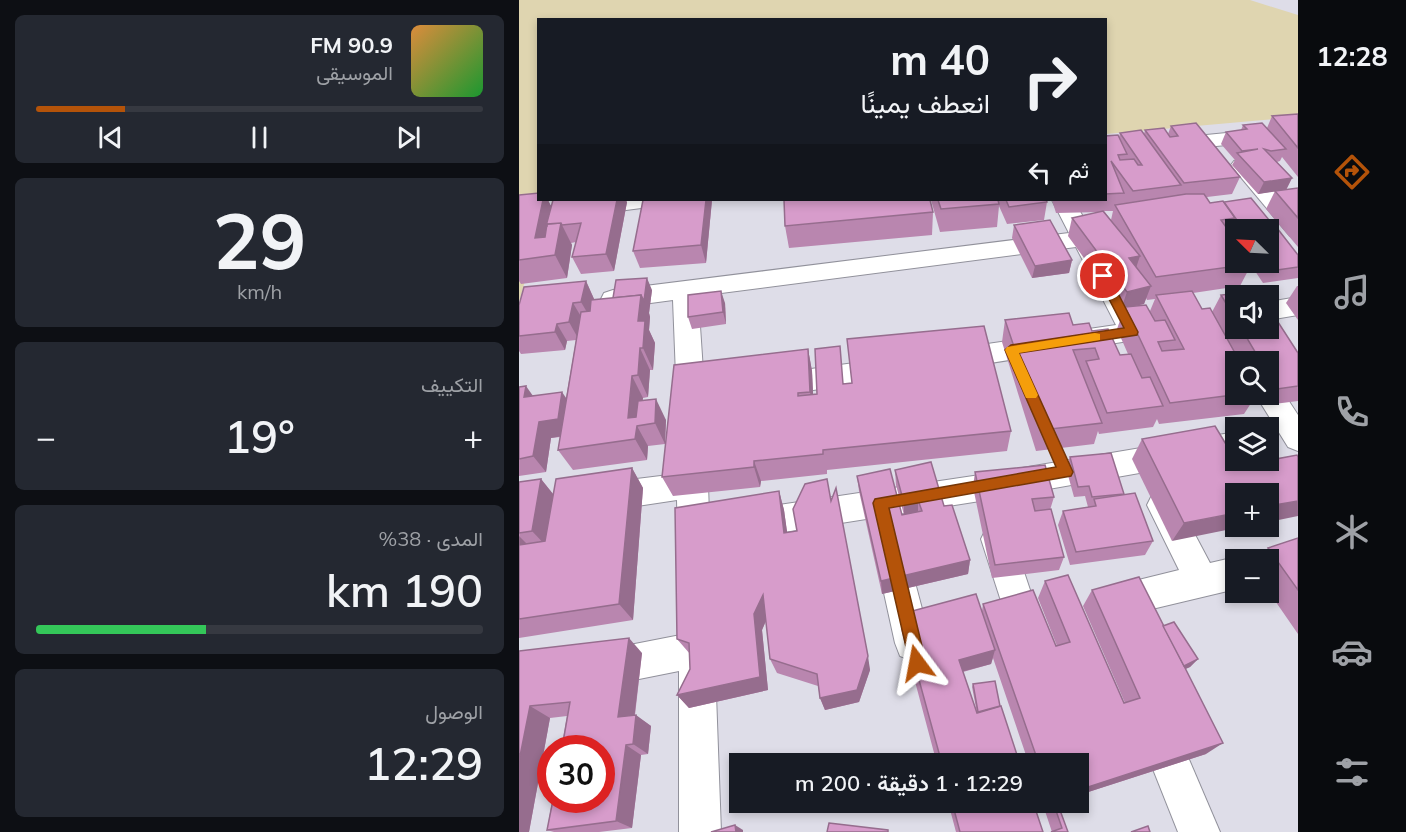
<!DOCTYPE html>
<html lang="ar">
<head>
<meta charset="utf-8">
<style>
	:root { --surface:#171b24; --page:#242831; --text:#f1f3f6; --muted:#9ea1a6; --line:#363941; --accent:#b45309 }
	body { margin:0; font-family:Mulish,Vazirmatn,sans-serif; background:var(--page); color:var(--text); direction:rtl; height:100vh; display:flex; flex-direction:column; font-size:22px; white-space:nowrap }
	* { box-sizing:border-box; margin:0 }
	p { font-size:20px; color:var(--muted) }
	.icon { flex:none; width:33px; height:33px; fill:none; stroke:currentColor; stroke-width:2; stroke-linecap:round; stroke-linejoin:round }
	.map { position:relative; flex:1; overflow:hidden; direction:ltr }
	.details { display:flex; flex-direction:column; gap:15px; padding:15px; background:#0d0f14; width:519px }
	.details>* { flex:none }
	.banner { position:absolute; left:18px; top:18px; width:570px; height:183px; border-radius:0px; box-shadow:0 3px 9px #0003; direction:rtl; background:#171b24; color:var(--text); overflow:hidden }
	.needle { width:39px; rotate:294deg }
	.controls { position:absolute; left:706px; top:219px; display:grid; gap:12px }
	.controls a { display:grid; place-items:center; width:54px; height:54px; border-radius:0px; background:var(--surface); box-shadow:0 3px 9px #0003; font-size:30px }
	.speed { position:absolute; left:18px; top:735px; display:flex; gap:12px; font-size:30px; font-weight:700; text-align:center }
	.speed>* { display:grid; place-content:center; width:78px; height:78px; border-radius:50%; background:var(--surface); box-shadow:0 3px 9px #0003; line-height:1 }
	.speed .limit { border:9px solid #d22; background:#fff; color:#111 }
	.pin { position:absolute; display:grid; place-items:center; width:51px; height:51px; color:#fff; margin:-26px; border:3px solid #fff; border-radius:50%; box-shadow:0 2px 6px #0007 }
	.me { position:absolute; width:66px; margin:-33px; rotate:347deg; stroke-linejoin:round; filter:drop-shadow(0 0 4px #0008) }
	.turn { display:flex; align-items:center; gap:21px; height:126px; padding:0 18px; font-size:27px }
	.turn .icon { width:78px; height:78px; stroke-width:2.5 }
	.turn b { display:block; font-size:42px; line-height:51px }
	.then { display:flex; align-items:center; height:57px; padding:0 18px; background:#0003; gap:12px; font-size:22px }
	.big { font-size:45px; font-weight:600; line-height:1.1 }
	.details .tile { flex:1; display:flex; flex-direction:column; justify-content:center; gap:9px; min-width:0; padding:0 21px; border-radius:9px; background:var(--page) }
	.details .dial { align-items:center; gap:0 }
	.dial b { font-size:78px; line-height:1 }
	.song { display:flex; align-items:center; gap:18px }
	.cover { width:72px; height:72px; border-radius:9px; background:linear-gradient(135deg,hsl(30 70% 55%),hsl(130 70% 35%)) }
	.played { height:6px; border-radius:3px; background:linear-gradient(90deg,var(--accent) 20%,var(--line) 20%) }
	.keys { display:flex; justify-content:space-around; direction:ltr }
	.heat { display:flex; justify-content:space-between; align-items:center; font-size:33px; direction:ltr }
	.charge { height:9px; border-radius:4px; background:linear-gradient(90deg,#34c759 38%,var(--line) 0) }
	.trip { position:absolute; left:210px; top:753px; width:360px; height:60px; border-radius:0px; background:var(--surface); box-shadow:0 3px 9px #0003; font-weight:600; line-height:60px; text-align:center; direction:rtl }
	main { display:flex; flex:1; min-height:0 }
	.dock { display:flex; flex-direction:column; width:108px; justify-content:space-around; align-items:center; background:#090b0e; color:var(--muted) }
	.dock .icon { width:42px; height:42px }
	.dock .selected { color:var(--accent) }
	.dock b { font-size:27px; color:var(--text) }
	.map>svg:first-child { display:block }
	.sand { fill:#dfd5b0 }
	.lines { fill:none; stroke-linecap:round; stroke-linejoin:round }
	.minor-casing { stroke:#91919b; stroke-width:2 }
	.minor { fill:#fff; fill-rule:evenodd }
	.wall { fill:#b986af; fill-rule:evenodd }
	.shaded-wall { fill:#966d8e }
	.building { fill:#d79ccb; stroke:#966d8e; stroke-width:1.5 }
	.route { fill:#b45309; stroke:#753606; stroke-width:1.5 }
	.slow { fill:#f59e0b }
</style>
</head>
<body>
<main>
<nav class="dock">
<b>12:28</b>
<svg class="icon selected" aria-label="directions" viewBox="0 0 24 24"><path d="M12 3l9 9-9 9-9-9zM9 14v-3h6M13 9l2 2-2 2"/></svg>
<svg class="icon" aria-label="music" viewBox="0 0 24 24"><path d="M9 18V5l10-2v13"/><circle cx="6" cy="18" r="3"/><circle cx="16" cy="16" r="3"/></svg>
<svg class="icon" aria-label="phone" viewBox="0 0 24 24"><path d="M5 4h4l2 5-3 2q2 4 5 5l2-3 5 2v4C11 20 4 13 5 4z"/></svg>
<svg class="icon" aria-label="climate" viewBox="0 0 24 24"><path d="M12 3v18M4 7l16 10M4 17L20 7"/></svg>
<svg class="icon" aria-label="car" viewBox="0 0 24 24"><path d="M5 17H2v-5l4-1 3-4h7l3 4 3 1v5h-3M9 17h6M6 11h13"/><circle cx="7" cy="17" r="2"/><circle cx="17" cy="17" r="2"/></svg>
<svg class="icon" aria-label="filters" viewBox="0 0 24 24"><path d="M4 7h16M4 17h16"/><circle cx="9" cy="7" r="2"/><circle cx="15" cy="17" r="2"/></svg>
</nav>
<div class="map">
<svg width="779" height="832" viewBox="0 0 779 832">
	<rect width="100%" height="100%" fill="#dedde8"/>
	<path class="sand" d="M0 0H731L779 15V117L587 134 586 20H20V200H29L0 302Z"/>
	<g class="lines">
		<defs>
			<g id="minor">
				<path d="M779 126V138L586 157V145Z"/>
				<path d="M722 159 729 161 779 217V238L771 236 715 169 712 165 715 161Z"/>
				<path d="M82 200H141L138 205 130 207 0 224V210Z"/>
				<path d="M533 200H555L571 230 589 228 597 230 600 235 597 240 579 244 621 321 638 319 647 321 651 328 647 335 434 369 425 366 421 359 425 352 434 349 597 325 557 247 179 296 186 401 182 409 172 412 162 409 158 401 154 300 94 308 85 305 82 299 85 293 94 290 550 233Z"/>
				<path d="M779 297V315L750 320V302Z"/>
				<path d="M371 358 381 361 384 368 381 375 371 378 256 396 246 393 242 385 246 377 256 374Z"/>
				<path d="M750 383 760 386 779 415V451L769 447 736 394H750Z"/>
				<path d="M717 432V456L461 501 227 538 216 534 211 524 216 514 227 510 461 475Z"/>
				<path d="M173 444 184 447 188 456 191 542 186 552 175 557 164 552 159 542 158 500 85 511 74 507 69 497 74 487 85 483 158 474V456L162 447Z"/>
				<path d="M644 491 655 495 691 563 717 557 723 560H717V589L591 619 579 614 574 602 579 590 660 570 628 505 633 495Z"/>
				<path d="M478 524 489 529 494 539 521 620 516 632 504 637 492 632 462 539 467 529Z"/>
				<path d="M372 537 384 541 388 552 412 643 407 656 394 661 381 656 376 643 356 552 360 541Z"/>
				<path d="M177 632 190 637 195 650 192 656 196 666 202 832H160V671L85 686 72 681 67 668 72 655 85 650Z"/>
				<path d="M637 710 651 715 701 832H659L618 729 623 715Z"/>
			</g>
		</defs>
		<use href="#minor" class="minor-casing"/>
		<use href="#minor" class="minor"/>
	</g>
	<g class="wall">
		<path d="M779 114V177L763 157 761 161 758 162 773 178 767 190 779 188V247L747 209 756 191 739 194 713 165 716 160 702 144 707 132 722 130 724 125 748 128 753 116Z"/>
		<path d="M652 126 721 177 713 194 688 197 691 203 755 226 754 229 779 255V278L744 283 732 265 721 286 674 293 683 309 693 312 702 295 717 296V328H750L779 353V401L747 405 741 394H750V362H722L717 394H738L725 414 640 424 638 419 634 427 580 434 579 431 575 444 517 451 483 342 486 320 554 325 573 331 601 355 609 354 598 329 605 309H602L549 236 553 218 583 212 537 213 533 200H586V136L600 137 601 133 625 134 626 130 649 134ZM585 211H594L592 220ZM711 230 717 238V230H750V262H717ZM627 298 628 300 636 299 631 311 616 306 625 304Z"/>
		<path d="M0 195 29 200 32 207 108 202 95 271 62 274 53 257 57 242 52 243 53 245 48 278 2 284 0 281Z"/>
		<path d="M193 200 187 263 121 268 114 251Z"/>
		<path d="M412 200H527L528 202 525 220 488 224 480 206 478 227 421 232Z"/>
		<path d="M414 212 413 235 270 248 266 226Z"/>
		<path d="M495 225 553 260 550 273 513 278 493 238Z"/>
		<path d="M67 281 75 299V300L94 298 133 290 130 313 131 317 130 330 136 343 134 370H131L129 397 124 398 123 401 147 420 146 444 129 446 128 460 54 470 39 450 41 437 32 438 27 472 0 476V387L14 396 47 398 57 340 48 341 46 350 2 354 0 351V305Z"/>
		<path d="M778 286H779V320L767 303Z"/>
		<path d="M206 303 207 324 173 329 169 317Z"/>
		<path d="M289 349 293 371 294 394H298L325 384 492 431 488 451 308 470V474L242 481 241 487 154 496 143 477Z"/>
		<path d="M623 439 720 466 653 541 613 459Z"/>
		<path d="M551 457 605 495 634 541 626 555 551 565 539 525 544 511 569 507 566 496 555 497 547 468Z"/>
		<path d="M113 468 124 488 114 620 0 638V482L22 479 34 494Z"/>
		<path d="M376 470 425 506 451 560 449 574 363 594 340 491 338 476 383 515H385L377 485Z"/>
		<path d="M456 472 535 497 531 510 545 557 540 570 473 578 454 487Z"/>
		<path d="M260 491 265 510 268 533 278 531 312 501 351 670 340 702 306 710 301 698 299 686 258 673 251 659 247 621 243 630 249 690 170 708 158 695 171 669V654L158 639Z"/>
		<path d="M779 538V634L750 592V560H738L749 548Z"/>
		<path d="M526 581 605 703H606L564 606 573 590 644 626 679 659 671 667 666 669 687 754 560 795V764H510L474 658 472 664 444 672 458 713 453 687 454 684 481 706 501 764H418L382 629V614L463 611 464 604 537 646H538L519 598Z"/>
		<path d="M0 651 123 653 116 715 132 726 129 754 122 755 113 828 80 832H35L28 830 48 716 31 718 10 832Z"/>
		<path d="M429 802H514L524 832H437Z"/>
		<path d="M523 802H538L549 832H533Z"/>
	</g>
	<g class="shaded-wall">
		<path d="M773 178 767 190 739 194 745 182Z"/>
		<path d="M24 200H29L37 216 27 226 33 238H16Z"/>
		<path d="M98 200H107L108 202 95 271 87 254Z"/>
		<path d="M187 200H193L187 263 182 245Z"/>
		<path d="M42 223 53 245 48 278 36 255Z"/>
		<path d="M755 226 750 236V230H729Z"/>
		<path d="M621 256 615 274 610 258Z"/>
		<path d="M553 260 550 273 513 278 516 266Z"/>
		<path d="M128 278 133 290 130 313 131 317 130 330 136 343 134 370 124 348 119 321 122 295Z"/>
		<path d="M67 281 75 299 72 319 62 302Z"/>
		<path d="M632 286 625 304 606 308V307L605 309H602L608 292Z"/>
		<path d="M202 291 206 303 207 324 204 312Z"/>
		<path d="M54 303 64 320 60 340 50 322Z"/>
		<path d="M38 324 48 341 46 350 36 332Z"/>
		<path d="M121 348 131 370 129 397 119 375Z"/>
		<path d="M289 349 293 371 295 414 291 392Z"/>
		<path d="M113 376 124 398 121 425 118 426 129 446 128 460 116 439 109 418Z"/>
		<path d="M7 386 19 403 5 397Z"/>
		<path d="M43 392 54 408 50 435 32 438 27 472 14 456 20 422Z"/>
		<path d="M137 399 147 420 146 444 136 423Z"/>
		<path d="M235 461 242 481 241 487 235 467Z"/>
		<path d="M113 468 124 488 114 620 100 604Z"/>
		<path d="M22 479 38 499 30 549 13 531Z"/>
		<path d="M260 491 265 510 271 552 265 533Z"/>
		<path d="M399 500V514L385 517V503Z"/>
		<path d="M779 501V516L750 522V506Z"/>
		<path d="M717 513V526H727L653 541 665 523Z"/>
		<path d="M0 536 15 551H0Z"/>
		<path d="M451 560 449 574 363 594 362 581Z"/>
		<path d="M244 595 251 611 243 630 249 690 170 708 158 695 235 614Z"/>
		<path d="M110 638 123 653 114 728 99 717Z"/>
		<path d="M476 650 472 664 438 673 440 660Z"/>
		<path d="M349 656 351 670 340 702 306 710 301 698Z"/>
		<path d="M679 659 671 667 649 677 656 670Z"/>
		<path d="M11 706 31 718 10 832H0V761Z"/>
		<path d="M117 715 132 726 129 754 114 744Z"/>
		<path d="M704 743 687 754 560 795V790Z"/>
		<path d="M107 745 122 755 113 828 97 821Z"/>
		<path d="M216 825 224 830V832H217Z"/>
	</g>
	<g class="building">
		<path d="M779 114V148L753 116Z"/>
		<path d="M677 123 721 177 665 183 626 130 645 128 651 137 659 136 652 126Z"/>
		<path d="M743 123 767 149 752 151 745 149 773 178 745 182 718 153 739 149 723 151 707 132 728 129 724 125Z"/>
		<path d="M622 130 662 185 614 191 592 161 605 193 586 194V136L599 135 608 154 599 155 601 160 615 159 619 165H623L601 133Z"/>
		<path d="M779 188V218L756 191Z"/>
		<path d="M20 193V200H24L16 238 26 237 28 224 42 223 36 255 0 260V195Z"/>
		<path d="M667 194H685L691 203 704 201 716 218 702 220 717 241V262H732L733 264 637 277 596 205Z"/>
		<path d="M732 198 755 226 725 230 705 202Z"/>
		<path d="M34 200H98L87 254 53 257 62 223 43 225 42 223 28 224V226H27Z"/>
		<path d="M124 200H187L182 245 114 251Z"/>
		<path d="M265 200H411L414 212 266 226Z"/>
		<path d="M419 200H479L480 204 422 209Z"/>
		<path d="M487 200H527L528 202 490 207Z"/>
		<path d="M584 211 621 256 610 258 632 286 608 292 553 218Z"/>
		<path d="M531 220 553 260 516 266 495 225Z"/>
		<path d="M758 228 779 255V267L751 271 745 262H750V230Z"/>
		<path d="M128 278 125 301 122 295 94 298 97 280Z"/>
		<path d="M67 281 62 302 54 303 50 322 38 324 36 332 0 336V305L5 287Z"/>
		<path d="M202 291 204 312 169 317V295Z"/>
		<path d="M673 291 683 309 691 308 721 362H717V394H722L651 403 606 307 627 305 636 321 646 320 656 340 639 342 643 351 665 349 637 295Z"/>
		<path d="M739 291 742 296H717V320L702 295Z"/>
		<path d="M122 295 119 321H126L124 348H121L119 375 113 376 109 418 117 417 119 401 137 399 136 423 118 426 116 439 39 450 62 312 71 311 72 300Z"/>
		<path d="M750 308 779 353V386L758 389 750 375V362H742L722 328H750Z"/>
		<path d="M550 313 554 325 570 323 573 331 589 329 601 355 612 354 623 378 631 377 644 406 588 413 567 361 580 359 576 348 554 350 583 423 523 430 486 320Z"/>
		<path d="M465 326 492 431 304 450V454L235 461V467L143 477 155 365 289 349 291 392 279 393V396L298 394 296 349 321 346 324 384 333 383 328 339Z"/>
		<path d="M7 386 5 397 43 392 39 419 20 422 14 456 0 459V387Z"/>
		<path d="M696 426 720 466 778 455 779 457V501L750 506V494H717V513L665 523 623 439Z"/>
		<path d="M592 453 605 494 573 497 570 486 559 487 551 457Z"/>
		<path d="M412 462 425 506 433 505 451 560 362 581 338 476 371 469 383 515 403 511 399 500 385 503 376 470Z"/>
		<path d="M526 465 535 497 513 499 516 511 532 509 545 557 476 565 456 472Z"/>
		<path d="M113 468 100 604 0 619V545L26 541 37 479Z"/>
		<path d="M22 479 13 531 0 533V482Z"/>
		<path d="M308 479 312 501 317 488 349 656 338 690 301 698 298 674 251 659 244 595 235 614 241 677 158 695 171 669 170 643 158 639 156 508 260 491 265 533 278 531 274 509 286 484Z"/>
		<path d="M616 493 634 541 557 552 544 511 577 506 575 499Z"/>
		<path d="M779 538V590L749 548Z"/>
		<path d="M549 575 605 703 621 698 573 590 620 577 704 743 560 790V764H520L464 604 514 590 537 646 551 642 526 581Z"/>
		<path d="M457 594 476 650 440 660 458 713 482 706 501 764H423L382 614Z"/>
		<path d="M655 622 679 659 665 666 644 626Z"/>
		<path d="M110 638 99 717 117 715 114 744 107 745 97 821 28 830 34 800H82V748H43L51 702 11 706 0 761V651Z"/>
		<path d="M476 681 481 706 459 712 454 684Z"/>
		<path d="M433 802H514L524 832H441Z"/>
		<path d="M534 802H538L549 832H532L543 828Z"/>
		<path d="M310 823 369 830V832H308Z"/>
		<path d="M216 825 217 832H192Z"/>
		<path d="M629 826 631 832H612Z"/>
	</g>
	<path class="route" d="M584 272 590 276 619 332 618 335 500 353 554 472 552 476 370 508 407 663 404 669 398 672 392 669 354 503 356 499 537 467 486 350 492 345 605 328 578 276Z"/>
	<path class="slow" d="M576 333 581 334V340L500 353 519 395 517 398H507L486 350 488 347Z"/>
</svg>
<div class="controls">
<a><svg class="needle" viewBox="-14 -14 28 28"><path d="M0-13l5 13h-10z" fill="#e53935"/><path d="M0 13l5-13h-10z" fill="#9ea1a6"/></svg></a>
<a><svg class="icon" aria-label="sound" viewBox="0 0 24 24"><path d="M4 9h4l5-4v14l-5-4H4zM17 9q2 3 0 6"/></svg></a>
<a><svg class="icon" aria-label="search" viewBox="0 0 24 24"><circle cx="10" cy="10" r="6"/><path d="M15 15l6 6"/></svg></a>
<a><svg class="icon" aria-label="layers" viewBox="0 0 24 24"><path d="M12 4l9 5-9 5-9-5zM3 14l9 5 9-5"/></svg></a>
<a>+</a>
<a>−</a>
</div>
<div class="speed"><div class="limit">30</div></div>
<div class="pin" style="left:584px;top:276px;background:#d93025"><svg class="icon" aria-label="arrive" viewBox="0 0 24 24"><path d="M6 21V4h12l-3 4 3 4H6"/></svg></div>
<svg class="me" style="left:398px;top:663px" viewBox="-20 -20 40 40"><path d="M0-17L14 15 0 8-14 15z" fill="#b45309" stroke="#fff" stroke-width="4"/></svg>
<div class="trip">12:29 · 1 دقيقة · 200 m</div>
<div class="banner">
<div class="turn"><svg class="icon" aria-label="right" viewBox="0 0 24 24"><path d="M7 20v-9h11M14 6l5 5-5 5"/></svg><div><b>40 m</b>انعطف يمينًا</div></div>
<div class="then">ثم<svg class="icon" aria-label="left" viewBox="0 0 24 24"><path d="M17 20v-9H6M10 6l-5 5 5 5"/></svg></div>
</div>
</div>
<section class="details">
<div class="tile">
<div class="song"><i class="cover"></i><div><b>90.9 FM</b><p>الموسيقى</p></div></div>
<div class="played"></div>
<div class="keys"><svg class="icon" aria-label="previous" viewBox="0 0 24 24"><path d="M18 5L8 12l10 7zM5 5v14"/></svg><svg class="icon" aria-label="pause" viewBox="0 0 24 24"><path d="M8 5v14M16 5v14"/></svg><svg class="icon" aria-label="next" viewBox="0 0 24 24"><path d="M6 5l10 7-10 7zM19 5v14"/></svg></div>
</div>
<div class="tile dial"><b>29</b><p>km/h</p></div>
<div class="tile"><p>التكييف</p>
<div class="heat"><a>−</a><b class="big">19°</b><a>+</a></div>
</div>
<div class="tile"><p>المدى · 38%</p><b class="big">190 km</b><div class="charge"></div></div>
<div class="tile"><p>الوصول</p><b class="big">12:29</b></div>
</section>
</main>
</body>
</html>
